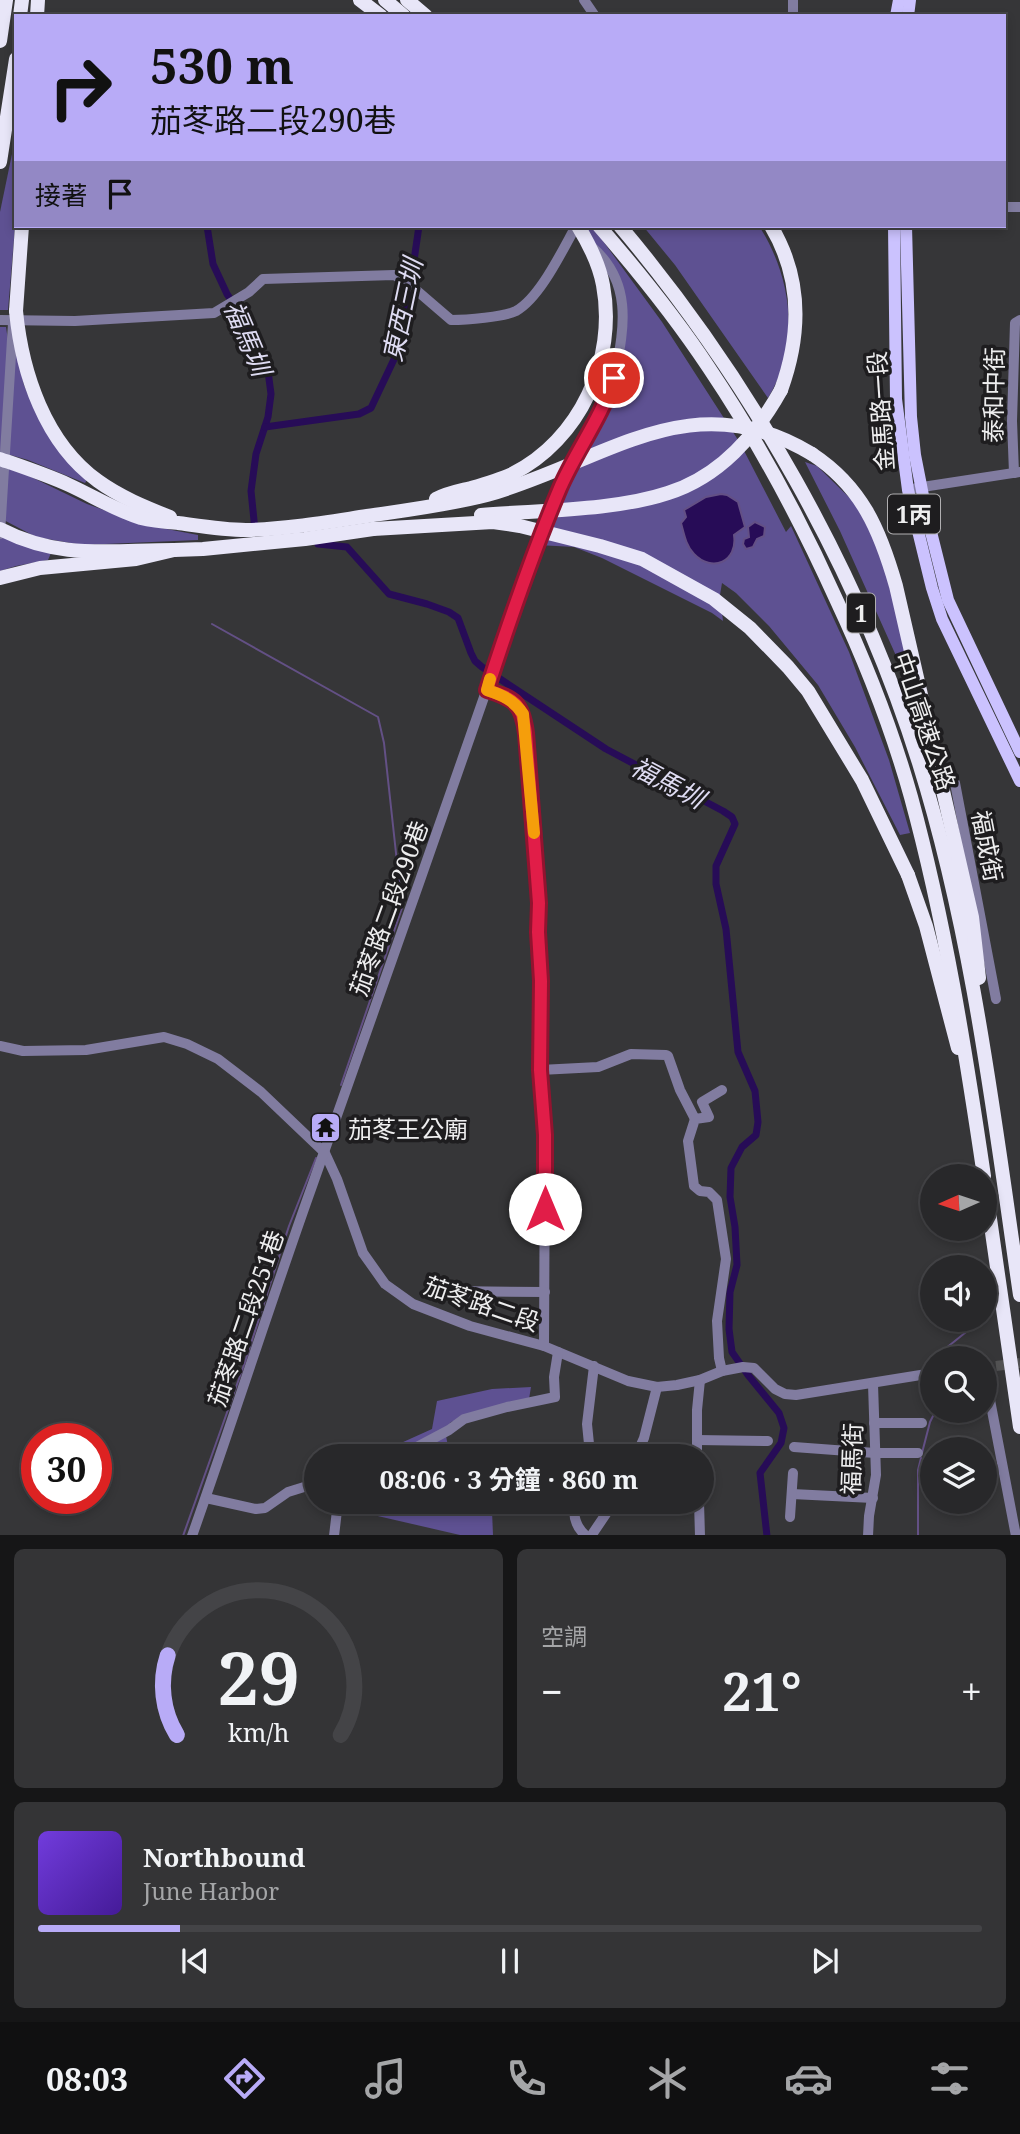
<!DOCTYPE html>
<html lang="zh-TW">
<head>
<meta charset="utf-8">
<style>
	:root { --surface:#28282a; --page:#343436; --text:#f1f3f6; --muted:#a5a6a8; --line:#444447; --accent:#b8abf7 }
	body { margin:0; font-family:"Noto Serif","Noto Sans TC",serif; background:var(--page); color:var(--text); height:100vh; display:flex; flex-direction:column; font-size:26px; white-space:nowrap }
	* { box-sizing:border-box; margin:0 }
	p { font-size:23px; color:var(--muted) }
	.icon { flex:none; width:38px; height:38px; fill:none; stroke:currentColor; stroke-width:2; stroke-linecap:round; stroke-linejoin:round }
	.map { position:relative; height:1535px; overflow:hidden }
	.side { display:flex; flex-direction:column; gap:14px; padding:14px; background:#161617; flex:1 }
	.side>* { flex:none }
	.guide { position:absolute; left:14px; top:14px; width:992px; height:214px; border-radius:0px; box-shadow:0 4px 10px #0003,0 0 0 2px var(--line); background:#b8abf7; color:#111; overflow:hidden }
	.needle { width:46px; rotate:267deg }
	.controls { position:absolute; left:920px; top:1164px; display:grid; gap:14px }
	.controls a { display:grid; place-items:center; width:77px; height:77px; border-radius:50%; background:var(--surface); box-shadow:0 4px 10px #0003,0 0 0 2px var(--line); font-size:35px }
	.speed { position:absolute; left:21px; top:1423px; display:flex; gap:14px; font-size:35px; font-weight:700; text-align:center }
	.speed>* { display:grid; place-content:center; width:91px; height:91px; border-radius:50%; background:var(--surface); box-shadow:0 4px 10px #0003,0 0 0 2px var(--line); line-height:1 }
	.speed .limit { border:10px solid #d22; background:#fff; color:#111 }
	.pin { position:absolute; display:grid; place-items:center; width:60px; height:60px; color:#fff; margin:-30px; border:4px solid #fff; border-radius:50%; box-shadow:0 2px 7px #0007 }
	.me { position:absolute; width:77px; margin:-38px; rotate:0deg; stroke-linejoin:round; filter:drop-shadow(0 0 5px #0008) }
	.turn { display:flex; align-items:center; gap:24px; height:147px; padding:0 21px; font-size:32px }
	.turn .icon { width:91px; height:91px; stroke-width:2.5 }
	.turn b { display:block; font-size:49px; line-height:60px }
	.then { display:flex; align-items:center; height:66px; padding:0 21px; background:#0003; gap:14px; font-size:26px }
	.big { font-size:52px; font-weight:700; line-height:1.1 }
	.side .widget { flex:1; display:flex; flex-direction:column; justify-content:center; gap:10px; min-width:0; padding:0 24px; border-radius:10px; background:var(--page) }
	.side .dial { align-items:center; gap:0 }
	.dial svg { height:182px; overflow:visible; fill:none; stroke:var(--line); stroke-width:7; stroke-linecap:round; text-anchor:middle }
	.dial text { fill:var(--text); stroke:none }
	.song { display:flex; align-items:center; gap:21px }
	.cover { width:84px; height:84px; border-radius:10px; background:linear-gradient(135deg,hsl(260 70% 55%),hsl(260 70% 35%)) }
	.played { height:7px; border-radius:4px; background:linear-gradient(90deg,var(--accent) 15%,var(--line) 15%) }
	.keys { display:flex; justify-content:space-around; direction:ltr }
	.heat { display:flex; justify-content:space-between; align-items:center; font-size:38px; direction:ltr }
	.side .tiles { flex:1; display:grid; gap:14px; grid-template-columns:1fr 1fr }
	.widget:last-child { grid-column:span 2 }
	.trip { position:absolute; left:304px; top:1444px; width:410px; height:70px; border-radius:35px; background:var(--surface); box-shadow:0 4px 10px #0003,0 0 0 2px var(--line); font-weight:700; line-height:70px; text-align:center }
	.dock { display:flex; height:112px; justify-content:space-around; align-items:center; background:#101011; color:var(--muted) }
	.dock .icon { width:49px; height:49px }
	.dock .selected { color:var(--accent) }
	.dock b { font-size:32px; color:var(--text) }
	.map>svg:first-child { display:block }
	.green { fill:#5e5192 }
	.water { fill:#270c57; stroke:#635085; stroke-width:2 }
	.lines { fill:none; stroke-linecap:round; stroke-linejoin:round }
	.stream { stroke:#635085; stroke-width:2 }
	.canal { stroke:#270c57; stroke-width:7 }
	.minor-tunnel { stroke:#525253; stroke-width:10; stroke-dasharray:10 5; stroke-linecap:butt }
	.minor { stroke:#817ca0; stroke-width:10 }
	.major { stroke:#cbc2fe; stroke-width:12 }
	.highway { stroke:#e8e6f8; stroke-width:14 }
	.highway-bridge { stroke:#e8e6f8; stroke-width:14 }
	.route-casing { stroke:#92132f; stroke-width:18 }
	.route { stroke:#e11d48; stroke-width:12 }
	.slow { stroke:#f59e0b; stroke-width:12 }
	.labels { text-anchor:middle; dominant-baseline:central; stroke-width:7; stroke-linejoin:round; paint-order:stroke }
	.shield { fill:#1e1d1f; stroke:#b0afb1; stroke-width:2 }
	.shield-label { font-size:23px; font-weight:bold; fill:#eeeeef }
	.street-label { font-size:24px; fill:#eeeeef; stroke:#1e1d1f }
	.poi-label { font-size:24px; fill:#eeeeef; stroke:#1e1d1f; text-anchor:start }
	.water-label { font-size:26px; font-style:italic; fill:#dedbf2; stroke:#1e1d1f }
</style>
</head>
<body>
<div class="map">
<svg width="1020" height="1536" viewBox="0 0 1020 1536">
	<rect width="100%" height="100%" fill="#363638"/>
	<g class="green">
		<path d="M12 154H16V215L8 310H0V212Z"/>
		<path d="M579 226H592L662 322 740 443 786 532 791 526 849 652 889 760 910 833 900 835 855 747 818 685 769 626 736 593 722 583 720 595 723 621 712 613 602 558 574 547 538 545 612 392 621 293Z"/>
		<path d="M643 226H759C792 277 801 345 768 398L675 265Z"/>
		<path d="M0 327H6L9 347 16 348 24 385 33 406 87 480 85 483 28 460 0 452Z"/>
		<path d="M805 462 817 466 862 510 883 554 915 667 902 669 840 531Z"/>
		<path d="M0 466 25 474 87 504 146 525 198 535V540L82 545 36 537 0 518Z"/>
		<path d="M0 534 51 553 48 560 16 566 0 571Z"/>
		<path d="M531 1387 529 1399 451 1422 445 1431 450 1456H398L401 1453 394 1456H382L381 1452 432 1429 437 1401 492 1389Z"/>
		<path d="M342 1502H488L492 1511 493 1535H460L343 1508Z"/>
	</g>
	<g class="water">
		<path d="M721 494 727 495 738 502 745 527 734 535C738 562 712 573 694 554 686 546 684 534 681 523L686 517 684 510 706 497Z"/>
		<path d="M755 522 765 527 764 536 757 539 753 547 746 549 743 544 744 539 749 537 748 527Z"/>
	</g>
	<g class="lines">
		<g class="stream">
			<path d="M212 624 378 717 384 743 402 908 341 1085"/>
			<path d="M985 1316 997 1307"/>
			<path d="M937 1358 940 1353 981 1320"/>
			<path d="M922 1453 930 1422 936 1410"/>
			<path d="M183 1536 245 1362 289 1226 316 1158"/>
			<path d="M918 1536V1470L921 1458"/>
		</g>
		<g class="canal">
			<path d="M207 226 213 264 227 294 249 327 268 371 271 394 268 417 256 454 251 491 255 530"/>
			<path d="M265 427 359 414 371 408 397 353 409 295 419 226"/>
			<path d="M318 544 347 547 389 594 427 604 449 612 458 618 471 653 475 661 482 667 606 749 723 811 732 817 735 824 716 866V884L726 929 738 1052 755 1091 758 1122 756 1135 742 1147 731 1168 730 1197 735 1227 737 1265 730 1292 729 1329 732 1352 748 1375 779 1413 784 1428 781 1443 760 1473 767 1536"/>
		</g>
		<path class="minor-tunnel" d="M996 1366 1020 1363"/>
		<g class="minor">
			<path d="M584 0 595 16"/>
			<path d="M793 16V0"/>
			<path d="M1004 207H1020"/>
			<path d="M0 320 75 321 214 313 249 292 263 279 394 275 408 283 451 320C466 320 504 317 516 311 540 298 563 249 576 226"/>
			<path d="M1014 473 1012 421 1015 323 1020 320"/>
			<path d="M916 488 1020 472"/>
			<path d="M0 534 13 323"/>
			<path d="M487 690 504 695 518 705 523 714 530 773 539 903 538 932 541 981 540 1070 545 1134 544 1346"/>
			<path d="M955 783 996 999"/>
			<path d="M0 1046 23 1051 86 1050 164 1037 187 1044 218 1059 261 1092 325 1153 337 1179 363 1253 385 1284 413 1304 470 1326 544 1346 628 1381 657 1387 677 1385 700 1380 722 1371 743 1367 754 1368 775 1389 785 1394 796 1395 933 1373"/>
			<path d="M540 1070 598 1067 631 1054 666 1055 668 1056 680 1090 695 1119"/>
			<path d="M446 1291 545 1292"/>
			<path d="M722 1371 719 1358 717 1321 726 1259 717 1200 709 1192 700 1191 694 1186 688 1141 695 1119 709 1117 702 1102 722 1090"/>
			<path d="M985 1374 1016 1536"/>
			<path d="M874 1423H922"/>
			<path d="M697 1440 768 1441"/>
			<path d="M794 1447 875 1453H918"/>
			<path d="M400 1456 449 1430 464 1419 507 1407 555 1397 554 1377 558 1352"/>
			<path d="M586 1456 589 1444 587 1424 594 1366"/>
			<path d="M636 1456 644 1438 657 1387"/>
			<path d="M697 1456V1410L700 1380"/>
			<path d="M792 1494 873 1498"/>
			<path d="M206 1498 256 1509 265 1508 288 1492 317 1483"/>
			<path d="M576 1502C572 1515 575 1526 586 1536"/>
			<path d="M699 1502 700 1536"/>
			<path d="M790 1517 793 1473"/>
			<path d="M192 1536C233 1420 270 1304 311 1189 371 1019 431 850 490 680 513 615 533 548 562 485 578 450 607 411 615 373 625 326 632 281 591 246"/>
			<path d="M334 1536 338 1502"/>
			<path d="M591 1536 614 1502"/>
			<path d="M868 1536 869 1516 876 1475 873 1384"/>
		</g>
		<g class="major">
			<path d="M896 16 899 0"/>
			<path d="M908 16 910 0"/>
			<path d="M894 226 896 399 908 490 932 588 942 619 1020 781"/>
			<path d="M906 226 911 417 915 455 927 516 948 600 1020 752"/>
		</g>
		<g class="highway">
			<path d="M360 0 381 16"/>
			<path d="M385 0 404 16"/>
			<path d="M407 0 426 16"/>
			<path d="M20 16 22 0"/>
			<path d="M37 16 38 0"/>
			<path d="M0 41 6 0"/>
			<path d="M0 162 16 59"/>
			<path d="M599 226C638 271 676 318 709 368 758 441 800 519 836 599 866 663 892 729 911 797 945 922 965 1048 984 1176"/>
			<path d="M620 226C749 379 859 571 919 763 973 936 994 1117 1020 1295"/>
			<path d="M771 226C802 278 801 335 781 390"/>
			<path d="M16 311 22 226"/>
			<path d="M812 454C862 487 880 530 896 586L972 917 979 978"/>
			<path d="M0 578 40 568 136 559 174 550 203 549 305 539 373 529"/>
			<path d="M908 875 926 926 958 1048"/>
			<path d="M985 1184 1020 1427"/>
		</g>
		<g class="highway-bridge">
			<path d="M16 311C22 373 45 443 98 481 120 497 145 507 170 517"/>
			<path d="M0 459C23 467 47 475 69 485 93 496 115 510 141 518 153 521 166 522 178 523 200 526 224 530 246 530 287 529 327 522 367 516 407 510 448 505 487 495 603 463 690 380 812 454"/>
			<path d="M436 499C447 493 459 491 471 488 485 484 499 480 512 474 580 440 617 359 603 285 599 263 589 244 578 226"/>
			<path d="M481 515C539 510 614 511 668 493 719 477 756 435 781 390"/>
			<path d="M0 529C60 560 109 550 174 550"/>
			<path d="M373 529 493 522 520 526 600 546 642 559 714 599 750 628 788 667 808 691 862 780 908 875"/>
		</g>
	</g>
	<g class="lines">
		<defs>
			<path id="route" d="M545 1209V1135L540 1070 541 981 538 932 539 903 526 733C522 703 515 699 487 690 509 622 532 554 560 488 576 451 602 417 614 378"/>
		</defs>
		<use href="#route" class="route-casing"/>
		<use href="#route" class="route"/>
		<path class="slow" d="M490 679 487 690C502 695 514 700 523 714L534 833"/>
	</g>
	<defs>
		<symbol id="temple-square" viewBox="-11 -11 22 22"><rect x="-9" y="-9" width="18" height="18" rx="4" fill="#b8abf7" stroke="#1e1d1f"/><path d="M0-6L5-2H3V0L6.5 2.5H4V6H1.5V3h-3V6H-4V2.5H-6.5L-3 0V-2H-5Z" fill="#111"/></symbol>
	</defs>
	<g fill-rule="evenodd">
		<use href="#temple-square" x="308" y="1110" width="35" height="35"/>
	</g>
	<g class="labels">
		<g class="shield">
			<rect x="888" y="494.5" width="52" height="39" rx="5"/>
			<rect x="847" y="593.5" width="28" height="39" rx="5"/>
		</g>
		<g class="shield-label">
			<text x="914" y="514">1丙</text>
			<text x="861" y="613">1</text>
		</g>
		<g class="street-label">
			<text transform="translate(993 395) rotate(-89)">泰和中街</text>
			<text transform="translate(880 411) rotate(-94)">金馬路一段</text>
			<text transform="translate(925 721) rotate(71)">中山高速公路</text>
			<text transform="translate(988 846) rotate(79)">福成街</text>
			<text transform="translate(388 908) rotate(-70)">茄苳路二段290巷</text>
			<text transform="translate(482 1303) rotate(19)">茄苳路二段</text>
			<text transform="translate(245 1318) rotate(-71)">茄苳路二段251巷</text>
			<text transform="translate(851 1459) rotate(-88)">福馬街</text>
		</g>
		<g class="poi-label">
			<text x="348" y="1128">茄苳王公廟</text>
		</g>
		<g class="water-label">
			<text transform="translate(402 310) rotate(-78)">東西三圳</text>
			<text transform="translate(248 338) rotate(67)">福馬圳</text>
			<text transform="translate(668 782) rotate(28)">福馬圳</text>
		</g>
	</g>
</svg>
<div class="controls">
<a><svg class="needle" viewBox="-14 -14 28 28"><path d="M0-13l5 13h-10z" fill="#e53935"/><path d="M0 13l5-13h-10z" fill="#a5a6a8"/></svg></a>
<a><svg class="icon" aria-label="sound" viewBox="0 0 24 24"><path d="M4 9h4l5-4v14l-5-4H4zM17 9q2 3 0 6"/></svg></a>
<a><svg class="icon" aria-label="search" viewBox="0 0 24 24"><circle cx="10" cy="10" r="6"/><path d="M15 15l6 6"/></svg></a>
<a><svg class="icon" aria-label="layers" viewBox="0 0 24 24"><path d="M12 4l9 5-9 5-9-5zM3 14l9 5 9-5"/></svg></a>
</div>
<div class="speed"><div class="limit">30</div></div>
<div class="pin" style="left:614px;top:378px;background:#d93025"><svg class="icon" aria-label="arrive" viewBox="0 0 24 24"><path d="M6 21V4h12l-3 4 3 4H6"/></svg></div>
<svg class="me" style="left:545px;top:1209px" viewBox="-20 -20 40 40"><circle r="19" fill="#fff"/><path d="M0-13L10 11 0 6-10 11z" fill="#e11d48"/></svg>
<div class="trip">08:06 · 3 分鐘 · 860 m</div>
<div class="guide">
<div class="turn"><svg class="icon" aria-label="right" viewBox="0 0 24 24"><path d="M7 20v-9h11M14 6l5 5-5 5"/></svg><div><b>530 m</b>茄苳路二段290巷</div></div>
<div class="then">接著<svg class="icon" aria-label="arrive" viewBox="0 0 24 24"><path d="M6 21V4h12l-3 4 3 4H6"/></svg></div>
</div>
</div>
<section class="side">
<div class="tiles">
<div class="widget dial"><svg viewBox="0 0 100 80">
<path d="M14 69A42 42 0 1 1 86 69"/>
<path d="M14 69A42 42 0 0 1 10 34" stroke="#b8abf7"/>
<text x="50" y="56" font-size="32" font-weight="700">29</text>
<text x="50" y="72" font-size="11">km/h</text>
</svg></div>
<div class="widget"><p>空調</p>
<div class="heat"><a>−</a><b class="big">21°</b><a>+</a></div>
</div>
<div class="widget">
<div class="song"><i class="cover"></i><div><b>Northbound</b><p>June Harbor</p></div></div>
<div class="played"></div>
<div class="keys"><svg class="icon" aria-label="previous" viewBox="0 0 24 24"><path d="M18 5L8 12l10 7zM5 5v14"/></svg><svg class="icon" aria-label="pause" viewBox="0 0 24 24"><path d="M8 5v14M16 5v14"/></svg><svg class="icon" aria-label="next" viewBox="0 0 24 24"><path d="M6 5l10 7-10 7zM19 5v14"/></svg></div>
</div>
</div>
</section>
<nav class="dock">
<b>08:03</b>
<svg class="icon selected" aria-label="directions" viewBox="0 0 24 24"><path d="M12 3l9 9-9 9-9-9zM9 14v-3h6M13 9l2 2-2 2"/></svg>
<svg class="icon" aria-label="music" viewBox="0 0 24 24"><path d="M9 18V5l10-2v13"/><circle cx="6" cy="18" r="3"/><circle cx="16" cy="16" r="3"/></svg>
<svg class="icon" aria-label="phone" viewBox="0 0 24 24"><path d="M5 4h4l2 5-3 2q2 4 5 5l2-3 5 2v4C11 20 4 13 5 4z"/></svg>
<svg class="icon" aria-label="climate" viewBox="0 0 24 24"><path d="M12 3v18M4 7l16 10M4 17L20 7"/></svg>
<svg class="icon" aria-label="car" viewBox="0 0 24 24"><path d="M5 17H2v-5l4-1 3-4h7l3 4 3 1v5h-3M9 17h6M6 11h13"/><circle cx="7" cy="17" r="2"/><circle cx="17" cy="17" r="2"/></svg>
<svg class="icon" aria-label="filters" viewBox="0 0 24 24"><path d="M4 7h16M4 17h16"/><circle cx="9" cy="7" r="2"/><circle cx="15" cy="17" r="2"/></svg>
</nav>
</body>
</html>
